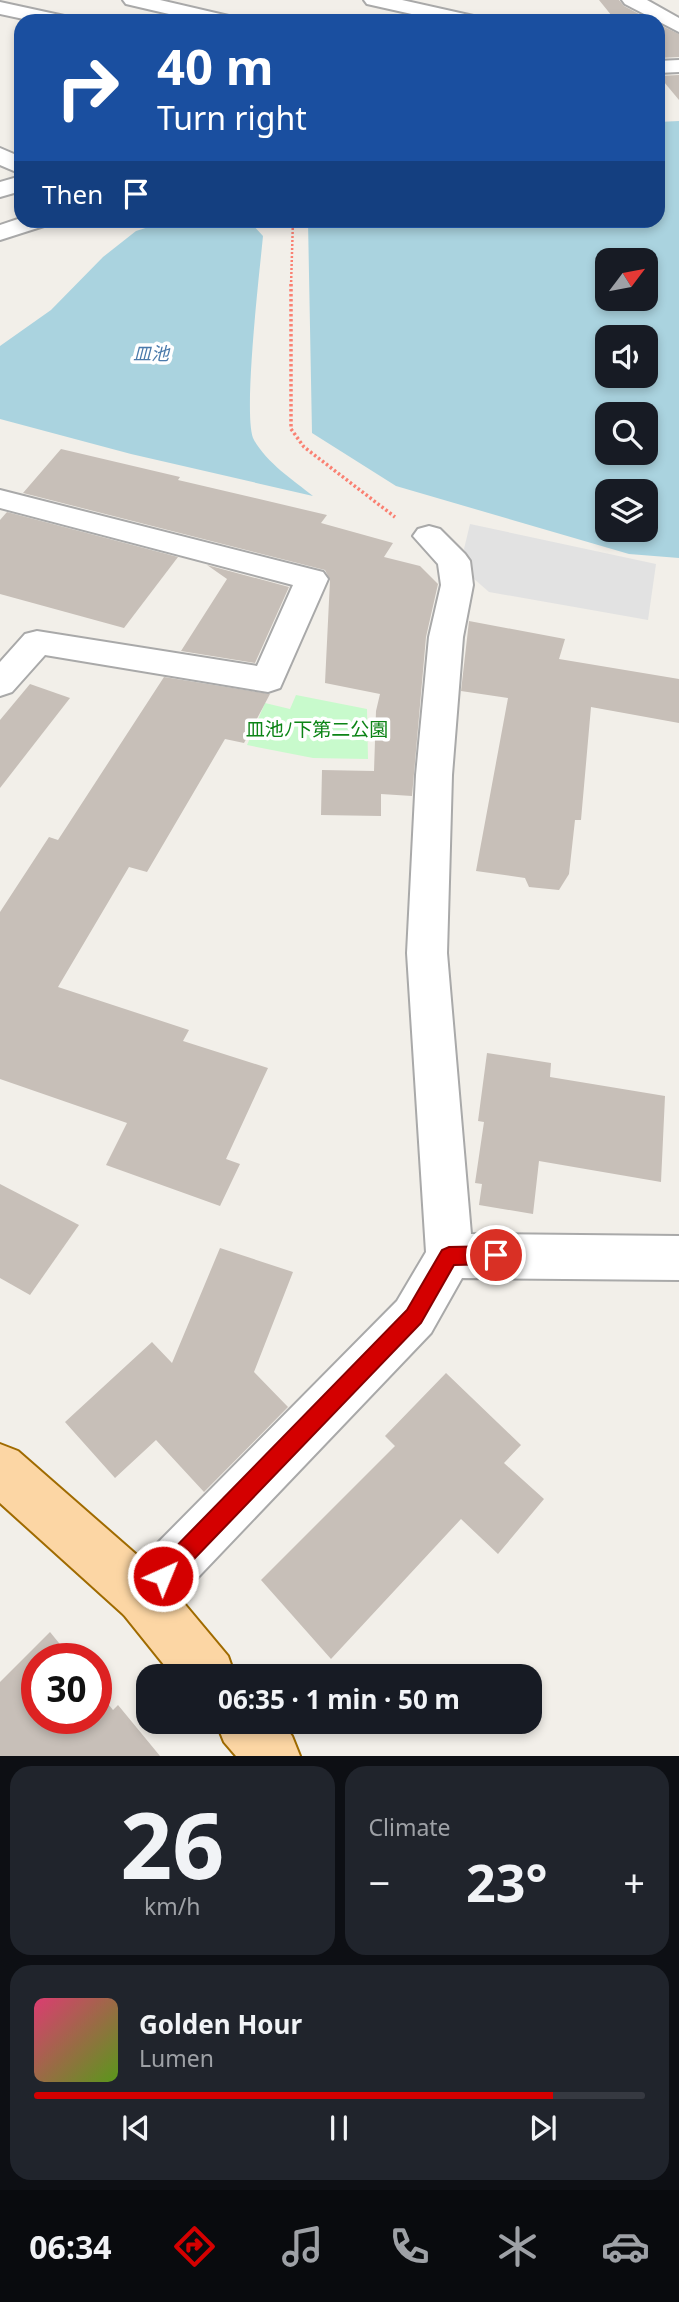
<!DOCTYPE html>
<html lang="en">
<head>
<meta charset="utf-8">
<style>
	:root { --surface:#171b24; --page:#20242c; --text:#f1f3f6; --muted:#9ea1a6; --line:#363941; --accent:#d40000 }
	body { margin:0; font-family:"Noto Sans","Noto Sans JP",sans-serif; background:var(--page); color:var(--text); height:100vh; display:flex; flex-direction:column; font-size:26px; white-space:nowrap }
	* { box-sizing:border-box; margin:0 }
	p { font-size:23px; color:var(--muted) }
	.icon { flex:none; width:38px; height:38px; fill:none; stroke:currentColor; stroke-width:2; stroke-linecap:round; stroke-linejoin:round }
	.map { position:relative; height:1756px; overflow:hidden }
	.drawer { display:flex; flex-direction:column; gap:10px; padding:10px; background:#0d0f14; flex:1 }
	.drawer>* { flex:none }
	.top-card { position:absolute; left:14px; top:14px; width:651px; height:214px; border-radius:21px; box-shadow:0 4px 10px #0003; background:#1a4fa0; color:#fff; overflow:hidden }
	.needle { width:46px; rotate:58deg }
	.controls { position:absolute; left:595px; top:248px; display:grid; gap:14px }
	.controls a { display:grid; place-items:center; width:63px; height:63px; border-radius:14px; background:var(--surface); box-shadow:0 4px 10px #0003; font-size:35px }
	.speed { position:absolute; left:21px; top:1643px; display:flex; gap:14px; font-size:35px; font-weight:700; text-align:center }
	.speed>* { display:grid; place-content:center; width:91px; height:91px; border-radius:50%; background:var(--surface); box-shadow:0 4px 10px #0003; line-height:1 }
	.speed .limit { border:10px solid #d22; background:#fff; color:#111 }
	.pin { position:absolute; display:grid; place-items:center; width:60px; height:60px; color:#fff; margin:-30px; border:4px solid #fff; border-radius:50%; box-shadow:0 2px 7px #0007 }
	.me { position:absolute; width:77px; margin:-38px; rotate:44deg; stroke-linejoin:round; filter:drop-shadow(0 0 5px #0008) }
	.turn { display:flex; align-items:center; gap:24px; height:147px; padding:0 28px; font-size:32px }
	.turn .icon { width:91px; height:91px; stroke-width:2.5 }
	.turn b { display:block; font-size:49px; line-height:60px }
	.then { display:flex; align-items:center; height:66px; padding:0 28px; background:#0003; gap:14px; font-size:26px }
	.big { font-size:52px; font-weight:700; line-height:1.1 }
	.drawer .tile { flex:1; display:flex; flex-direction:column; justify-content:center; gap:10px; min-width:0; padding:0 24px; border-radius:21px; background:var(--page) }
	.drawer .dial { align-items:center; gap:0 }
	.dial b { font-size:91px; line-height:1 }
	.song { display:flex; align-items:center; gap:21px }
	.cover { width:84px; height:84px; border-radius:10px; background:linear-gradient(135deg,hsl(340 70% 55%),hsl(90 70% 35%)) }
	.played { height:7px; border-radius:4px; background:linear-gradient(90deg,var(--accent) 85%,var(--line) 85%) }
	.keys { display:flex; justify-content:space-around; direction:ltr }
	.heat { display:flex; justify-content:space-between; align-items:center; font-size:38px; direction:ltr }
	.drawer .tiles { flex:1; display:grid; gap:10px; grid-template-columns:1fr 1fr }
	.tile:last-child { grid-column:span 2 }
	.trip { position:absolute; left:136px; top:1664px; width:406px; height:70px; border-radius:21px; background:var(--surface); box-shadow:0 4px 10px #0003; font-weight:700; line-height:70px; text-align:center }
	.tab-bar { display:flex; height:112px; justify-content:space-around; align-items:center; background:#090b0e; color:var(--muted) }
	.tab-bar .icon { width:49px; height:49px }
	.tab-bar .selected { color:var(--accent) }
	.tab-bar b { font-size:32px; color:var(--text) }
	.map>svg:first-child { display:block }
	.park { fill:#c8facc }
	.parking { fill:#e2e2e2 }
	.water { fill:#aad3df; fill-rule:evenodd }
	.building { fill:#c7bfb8 }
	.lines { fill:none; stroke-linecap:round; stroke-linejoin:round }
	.minor-casing { stroke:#a9a9a9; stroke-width:4 }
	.major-casing { stroke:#a06b00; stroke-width:4 }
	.path-far1 { stroke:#fa8072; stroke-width:2.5; stroke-dasharray:2 2; stroke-linecap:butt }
	.path { stroke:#fa8072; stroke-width:3.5; stroke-dasharray:2.5 2.5; stroke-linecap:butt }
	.minor { fill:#fff; fill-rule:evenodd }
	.major { fill:#fcd6a4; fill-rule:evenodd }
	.route { fill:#d40000; stroke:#8a0000; stroke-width:2 }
	.labels { text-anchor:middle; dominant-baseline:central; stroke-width:7; stroke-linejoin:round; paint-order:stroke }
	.far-water-label { font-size:18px; font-style:italic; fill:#4a7aab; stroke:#fff }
	.park-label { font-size:19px; fill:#0c8416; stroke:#fff }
</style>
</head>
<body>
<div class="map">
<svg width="679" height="1756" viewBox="0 0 679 1756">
	<rect width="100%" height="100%" fill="#f2efe9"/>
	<path class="park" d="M296 695 367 709 368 759 313 758 247 745 265 703 290 709Z"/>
	<path class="parking" d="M470 524 656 564 648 620 489 592 473 578V572L464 549Z"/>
	<g class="water">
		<path d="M679 121V558L629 554 396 486 312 433 308 221 658 220V122ZM607 261H646V299H607ZM607 338H646V376H607ZM607 415H646V453H607ZM607 492H646V530H607Z"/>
		<path d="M171 220 249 221 263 236C260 268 242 420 254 440 267 463 293 480 313 496L131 454 0 419V346L51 310 103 257 136 231Z"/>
	</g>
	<g class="building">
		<path d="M599 0H619L624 6 652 21H616Z"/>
		<path d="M658 24 679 34V57L658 58Z"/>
		<path d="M679 75V100L659 76Z"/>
		<path d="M61 449 180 477 178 480 327 515 321 523 393 543 384 557 420 566 438 584 426 637 412 796 381 794V816L321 815 322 770 374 771 376 711 380 694 325 683 330 580 325 570 23 493Z"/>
		<path d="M7 512 178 557 124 628 0 594V520Z"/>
		<path d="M207 565 289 587 255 663 181 651 227 579Z"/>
		<path d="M469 621 565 639 559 659 679 679V723L591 707 581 820H575L569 874 559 890 529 887 525 878 476 871 508 698 461 691Z"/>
		<path d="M164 677 270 694 244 743 225 739 147 872 129 867 58 987 189 1030 183 1041 268 1068 226 1159 240 1164 220 1206 106 1165 127 1123 0 1079V912L49 837 58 840Z"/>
		<path d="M30 684 70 698 0 788V720Z"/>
		<path d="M487 1053 551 1063 550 1077 665 1096 661 1182 539 1161 533 1214 479 1205 482 1184 475 1183 484 1122 478 1121Z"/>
		<path d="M0 1184 79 1225 30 1295 0 1278Z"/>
		<path d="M220 1248 293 1272 254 1372 288 1407 204 1492 156 1440 115 1478 65 1422 152 1342 172 1363Z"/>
		<path d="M446 1373 521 1445 504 1463 544 1499 498 1554 461 1519 331 1659 261 1580 395 1446 385 1436Z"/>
		<path d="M50 1632 72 1659H37V1718H96V1689L113 1710 118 1705 160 1756H0V1682Z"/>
	</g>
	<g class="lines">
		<defs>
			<g id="minor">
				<path d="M123 0H160L233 17 236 21H199L126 4Z"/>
				<path d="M364 0H402L478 17 481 21H443L367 4Z"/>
				<path d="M622 0H647L679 18V32L625 4Z"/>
				<path d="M0 2 69 17 72 21H33L0 14Z"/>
				<path d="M679 60V72L658 73V61Z"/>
				<path d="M0 148 21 157V174L0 165Z"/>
				<path d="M21 176V191L0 197V182Z"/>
				<path d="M21 218V220H50L47 225 0 240V225Z"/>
				<path d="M0 490 323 572 328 579 280 688 268 692 45 655 12 692 0 696V662L25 634 37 631 257 666 293 585 0 508Z"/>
				<path d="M429 526 440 529 465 554 470 561 473 585 463 637 452 775 447 953 471 1234 679 1236V1280L462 1278 431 1333 162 1615 143 1623 124 1615 116 1596 124 1577 397 1301 426 1252 407 953 416 775 429 637 441 585 438 564 413 536 418 529Z"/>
			</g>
			<g id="major">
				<path d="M0 1444 18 1451 162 1577 228 1656 235 1676H173L124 1615 0 1503Z"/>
				<path d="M216 1722H281L292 1736 300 1756H236L224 1742Z"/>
			</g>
		</defs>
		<use href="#minor" class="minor-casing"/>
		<use href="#major" class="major-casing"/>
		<path class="path-far1" d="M291 286 293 220"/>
		<path class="path" d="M291 284V429L304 447 395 517"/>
		<use href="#minor" class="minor"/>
		<use href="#major" class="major"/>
	</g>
	<path class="route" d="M496 1246 503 1249 506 1255 503 1262 496 1264 454 1265 421 1323 171 1583 163 1587 155 1583 152 1576 155 1568 407 1310 442 1250 449 1247Z"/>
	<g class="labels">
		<g class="far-water-label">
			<text x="151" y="353">皿池</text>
		</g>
		<g class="park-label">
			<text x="317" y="729">皿池ﾉ下第二公園</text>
		</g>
	</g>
</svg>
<div class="controls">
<a><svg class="needle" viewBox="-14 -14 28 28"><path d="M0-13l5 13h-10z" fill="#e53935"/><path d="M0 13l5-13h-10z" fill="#9ea1a6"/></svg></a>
<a><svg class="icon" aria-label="sound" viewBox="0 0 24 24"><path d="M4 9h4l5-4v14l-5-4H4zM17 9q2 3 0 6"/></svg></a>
<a><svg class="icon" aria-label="search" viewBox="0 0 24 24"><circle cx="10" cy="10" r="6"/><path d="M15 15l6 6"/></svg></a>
<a><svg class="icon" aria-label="layers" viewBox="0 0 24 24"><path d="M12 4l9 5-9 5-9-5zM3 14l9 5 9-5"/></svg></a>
</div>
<div class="speed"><div class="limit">30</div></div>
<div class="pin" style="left:496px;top:1255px;background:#d93025"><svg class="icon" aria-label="arrive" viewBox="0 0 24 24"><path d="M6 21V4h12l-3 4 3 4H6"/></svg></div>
<svg class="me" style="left:163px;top:1576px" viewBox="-20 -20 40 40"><circle r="17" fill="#d40000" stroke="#fff" stroke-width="3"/><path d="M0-11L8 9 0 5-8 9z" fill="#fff"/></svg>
<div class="trip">06:35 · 1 min · 50 m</div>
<div class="top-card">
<div class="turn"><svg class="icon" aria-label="right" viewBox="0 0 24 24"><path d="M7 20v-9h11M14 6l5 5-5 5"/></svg><div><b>40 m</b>Turn right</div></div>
<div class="then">Then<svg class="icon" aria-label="arrive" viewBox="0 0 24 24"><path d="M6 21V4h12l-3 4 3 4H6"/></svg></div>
</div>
</div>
<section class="drawer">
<div class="tiles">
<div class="tile dial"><b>26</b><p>km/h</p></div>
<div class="tile"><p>Climate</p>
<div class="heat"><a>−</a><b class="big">23°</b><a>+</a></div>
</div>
<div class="tile">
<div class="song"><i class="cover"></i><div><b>Golden Hour</b><p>Lumen</p></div></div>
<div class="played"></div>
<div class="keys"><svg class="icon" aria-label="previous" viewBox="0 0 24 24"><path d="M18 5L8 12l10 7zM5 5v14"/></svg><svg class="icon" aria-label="pause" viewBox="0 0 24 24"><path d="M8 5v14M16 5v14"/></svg><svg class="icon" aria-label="next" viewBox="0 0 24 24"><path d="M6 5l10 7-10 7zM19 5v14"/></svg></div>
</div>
</div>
</section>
<nav class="tab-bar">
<b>06:34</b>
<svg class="icon selected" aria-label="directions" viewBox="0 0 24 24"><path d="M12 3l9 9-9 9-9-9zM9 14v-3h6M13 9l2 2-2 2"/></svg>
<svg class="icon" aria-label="music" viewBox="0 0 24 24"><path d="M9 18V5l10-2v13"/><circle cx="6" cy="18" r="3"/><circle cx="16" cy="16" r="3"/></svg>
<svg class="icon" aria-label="phone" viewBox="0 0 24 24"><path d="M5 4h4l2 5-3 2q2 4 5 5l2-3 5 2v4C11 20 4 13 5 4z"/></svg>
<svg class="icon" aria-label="climate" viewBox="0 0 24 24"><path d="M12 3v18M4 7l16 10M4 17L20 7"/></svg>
<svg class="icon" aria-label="car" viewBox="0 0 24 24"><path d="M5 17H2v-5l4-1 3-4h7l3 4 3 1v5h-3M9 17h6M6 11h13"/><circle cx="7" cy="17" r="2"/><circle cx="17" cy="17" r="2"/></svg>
</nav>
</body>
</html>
